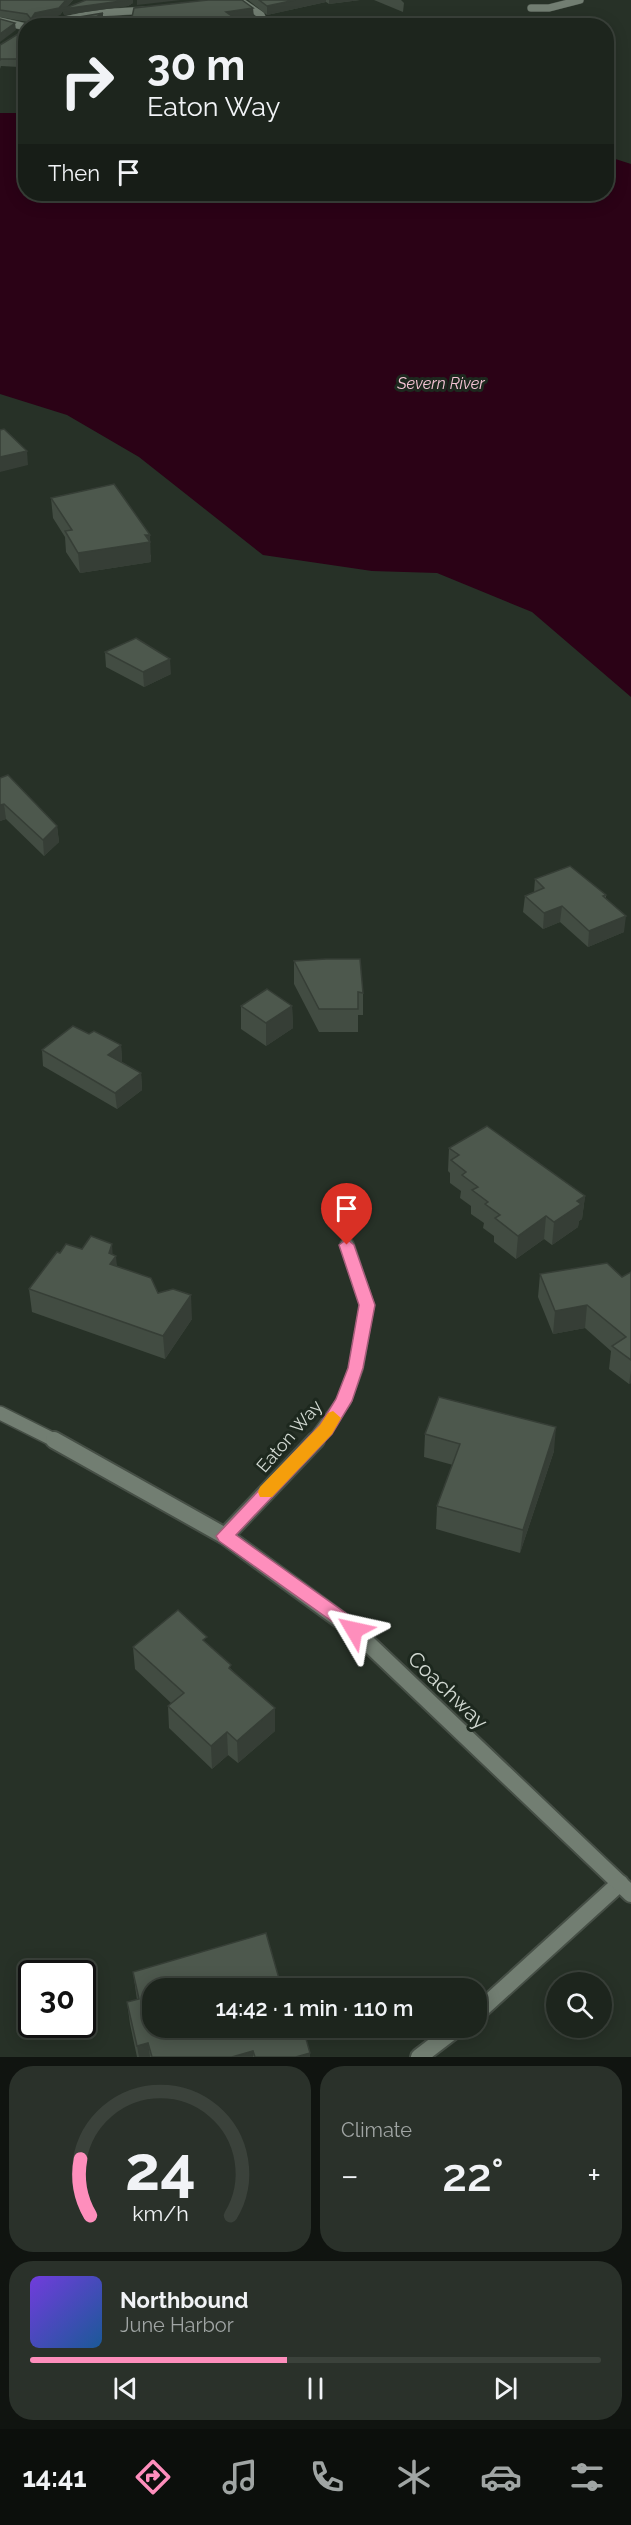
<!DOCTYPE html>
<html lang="en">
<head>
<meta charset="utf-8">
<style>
	:root { --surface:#1d251d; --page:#2a312a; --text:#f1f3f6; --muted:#a0a5a4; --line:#3b423b; --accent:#fe8ebc }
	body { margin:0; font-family:Raleway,sans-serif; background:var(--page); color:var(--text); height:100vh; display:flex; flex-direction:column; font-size:22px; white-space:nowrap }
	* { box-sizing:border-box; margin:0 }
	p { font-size:20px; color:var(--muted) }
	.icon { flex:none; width:33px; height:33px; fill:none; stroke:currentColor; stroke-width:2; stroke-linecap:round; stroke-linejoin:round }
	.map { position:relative; height:2057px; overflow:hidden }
	.side { display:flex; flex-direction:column; gap:9px; padding:9px; background:#101410; flex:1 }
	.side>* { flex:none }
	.top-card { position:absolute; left:18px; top:18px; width:596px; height:183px; border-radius:24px; box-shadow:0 3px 15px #0003,0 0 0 2px var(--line); background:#1d251d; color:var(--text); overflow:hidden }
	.fabs { position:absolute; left:546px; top:1972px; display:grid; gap:12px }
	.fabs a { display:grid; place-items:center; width:66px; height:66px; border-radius:50%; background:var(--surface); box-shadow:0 3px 15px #0003,0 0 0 2px var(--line); font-size:30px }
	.speed { position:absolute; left:18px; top:1960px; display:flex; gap:12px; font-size:30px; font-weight:700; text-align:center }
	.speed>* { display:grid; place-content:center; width:78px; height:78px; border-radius:50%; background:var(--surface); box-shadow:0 3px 15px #0003,0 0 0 2px var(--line); line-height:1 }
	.speed .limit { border:3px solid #111; border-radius:9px; background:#fff; color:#111 }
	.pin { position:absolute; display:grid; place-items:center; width:51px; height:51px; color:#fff; margin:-62px -26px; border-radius:50% 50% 50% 0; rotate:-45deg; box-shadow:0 0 6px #0007 }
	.pin .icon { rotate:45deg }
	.me { position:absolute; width:66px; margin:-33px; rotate:306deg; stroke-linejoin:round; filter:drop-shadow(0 0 4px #0008) }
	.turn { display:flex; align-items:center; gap:21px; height:126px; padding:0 30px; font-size:27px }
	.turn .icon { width:78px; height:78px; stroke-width:2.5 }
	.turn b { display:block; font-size:42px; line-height:51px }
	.then { display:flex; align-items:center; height:57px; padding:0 30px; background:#0003; gap:12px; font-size:22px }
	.big { font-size:45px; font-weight:600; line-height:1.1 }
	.side .card { flex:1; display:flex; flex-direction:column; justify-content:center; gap:9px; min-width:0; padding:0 21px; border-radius:24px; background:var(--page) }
	.side .dial { align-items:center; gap:0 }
	.dial svg { height:156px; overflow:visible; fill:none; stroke:var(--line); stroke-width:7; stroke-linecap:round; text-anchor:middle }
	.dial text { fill:var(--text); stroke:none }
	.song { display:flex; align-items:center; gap:18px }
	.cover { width:72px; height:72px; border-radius:9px; background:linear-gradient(135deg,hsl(260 70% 55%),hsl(210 70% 35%)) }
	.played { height:6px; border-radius:3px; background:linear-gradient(90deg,var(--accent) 45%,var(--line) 45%) }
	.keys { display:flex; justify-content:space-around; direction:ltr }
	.heat { display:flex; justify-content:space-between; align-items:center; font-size:33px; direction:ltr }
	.side .tiles { flex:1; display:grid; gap:9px; grid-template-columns:1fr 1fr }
	.card:last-child { grid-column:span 2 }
	.trip { position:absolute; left:142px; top:1978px; width:345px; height:60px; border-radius:24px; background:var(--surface); box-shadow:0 3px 15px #0003,0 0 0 2px var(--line); font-weight:600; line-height:60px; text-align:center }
	.tabs { display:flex; height:96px; justify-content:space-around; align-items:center; background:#0c0f0c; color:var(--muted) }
	.tabs .icon { width:42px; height:42px }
	.tabs .selected { color:var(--accent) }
	.tabs b { font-size:27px; color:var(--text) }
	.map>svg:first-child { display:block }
	.water { fill:#2b0216 }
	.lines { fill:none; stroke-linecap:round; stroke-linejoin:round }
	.lane-casing { stroke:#464f46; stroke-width:20 }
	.street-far2-casing { stroke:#464f46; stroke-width:8 }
	.street-far1-casing { stroke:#464f46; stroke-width:16 }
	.street-casing { stroke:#464f46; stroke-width:20 }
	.lane { stroke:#727e72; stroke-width:16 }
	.street-far2 { stroke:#727e72; stroke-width:7 }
	.street-far1 { stroke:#727e72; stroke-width:13 }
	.street { stroke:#727e72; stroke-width:16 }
	.wall { fill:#424c42 }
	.shaded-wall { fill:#363e36 }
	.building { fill:#4d584d; stroke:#363e36; stroke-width:1.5 }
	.route { fill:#fe8ebc; stroke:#a55c7a; stroke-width:1.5 }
	.slow { fill:#f59e0b }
	.labels { text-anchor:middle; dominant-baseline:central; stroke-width:6; stroke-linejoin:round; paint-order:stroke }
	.far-water-label { font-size:16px; font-style:italic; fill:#f5c4d5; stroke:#1d281e }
	.street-label { font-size:18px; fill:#d2d9d2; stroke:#1d281e }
	.near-street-label { font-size:21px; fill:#d2d9d2; stroke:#1d281e }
</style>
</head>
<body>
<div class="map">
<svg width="631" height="2057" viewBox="0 0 631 2057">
	<rect width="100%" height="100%" fill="#273127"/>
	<path class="water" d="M0 113H25L26 194H606V156L631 164V697L532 612 437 573 372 571 263 555 139 457 67 415 0 394Z"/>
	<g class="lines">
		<defs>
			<g id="lane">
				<path d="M477 2013 620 1883"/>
				<path d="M419 2057 457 2028"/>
			</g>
			<g id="street-far2">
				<path d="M239 0 261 15 266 26"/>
				<path d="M531 8H549L580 0"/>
				<path d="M0 21 26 27"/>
				<path d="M37 26 97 13 148 10"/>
			</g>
			<g id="street-far1">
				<path d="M0 1413 56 1441"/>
				<path d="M314 1441 344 1401 356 1368 367 1305 347 1245"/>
			</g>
			<g id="street">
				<path d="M54 1440 225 1536 354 1630 631 1894"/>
				<path d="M225 1536 316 1440"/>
			</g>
		</defs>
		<use href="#lane" class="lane-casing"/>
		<use href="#street-far2" class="street-far2-casing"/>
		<use href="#street-far1" class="street-far1-casing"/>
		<use href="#street" class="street-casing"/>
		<use href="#lane" class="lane"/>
		<use href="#street-far2" class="street-far2"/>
		<use href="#street-far1" class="street-far1"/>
		<use href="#street" class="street"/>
	</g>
	<g class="wall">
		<path d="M0 0H73L66 8 133 3 128 6 64 15 63 11 60 15 35 21 34 22 37 24 103 20 94 26H29L30 24 27 22 0 17Z"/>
		<path d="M248 0H360L329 4 326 2 267 15Z"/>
		<path d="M374 0H401L404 3 403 12Z"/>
		<path d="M26 29V62H21L19 67 1 66 0 69V45Z"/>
		<path d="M51 498 151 555V562L80 573 66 552 65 537 53 518Z"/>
		<path d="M105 652 171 674 144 687 106 667Z"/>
		<path d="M0 778 57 826 59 842 44 856 6 819 0 821Z"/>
		<path d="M535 879 606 895V899L624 932 588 947 560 922 543 929 523 912 525 896 534 892Z"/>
		<path d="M294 961 363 993V1015H358V1032H319L294 984Z"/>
		<path d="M241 1006H292L293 1028 266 1046 241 1029Z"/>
		<path d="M89 1034 121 1045 122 1062 141 1073 142 1090 117 1109 43 1066 42 1050Z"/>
		<path d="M449 1148 585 1196 582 1219 579 1221 578 1227 552 1245 544 1239 516 1259 494 1242V1236L483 1228 484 1223 471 1214V1206L460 1198 461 1191 450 1183V1173L448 1171Z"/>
		<path d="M60 1253 113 1254 117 1266 158 1293 192 1319 165 1359 32 1312 29 1289Z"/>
		<path d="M631 1272V1383L629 1384 609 1369 611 1351 585 1328 553 1334 538 1297 540 1274 622 1277Z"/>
		<path d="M425 1434 554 1451 520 1553 436 1529 437 1506 453 1465 424 1457Z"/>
		<path d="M207 1643 232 1670 275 1731 238 1763 228 1755 212 1769 169 1728 168 1706 171 1703 135 1669 133 1647Z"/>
		<path d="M133 1972 282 1989 310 2053V2057H137L130 2024 127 2002 137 2000Z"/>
	</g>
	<g class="shaded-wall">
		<path d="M66 0H73L66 8 128 0H133V3L128 6 64 15 63 11 60 15 35 21 32 26 31 19 35 13Z"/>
		<path d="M137 0H181L137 5Z"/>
		<path d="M295 0H326V2L267 15V6Z"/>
		<path d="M329 0H360L329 4Z"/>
		<path d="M253 8 254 17 226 21V12Z"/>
		<path d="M103 13V20L94 26H81Z"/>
		<path d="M15 23 16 30 0 42V34Z"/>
		<path d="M21 54V62L19 67V59Z"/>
		<path d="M27 451 28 465 0 472V457Z"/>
		<path d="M150 535 151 562 80 573 78 553Z"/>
		<path d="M170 659 171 674 144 687 143 672Z"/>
		<path d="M4 804 6 819 0 821V805Z"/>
		<path d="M57 826 59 842 44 856 43 840Z"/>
		<path d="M562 906 560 922 543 929 544 913Z"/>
		<path d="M626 916 624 932 588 947 589 931Z"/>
		<path d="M292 1006 293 1028 266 1046V1023Z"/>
		<path d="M121 1045 122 1062 110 1071 108 1055Z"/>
		<path d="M141 1073 142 1090 117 1109 115 1093Z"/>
		<path d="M585 1196 582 1219 579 1221 578 1227 552 1245 554 1222 577 1201Z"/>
		<path d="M546 1216 544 1239 516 1259 518 1236Z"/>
		<path d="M112 1244 113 1260 116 1256 118 1279 112 1287 109 1253Z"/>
		<path d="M191 1295 192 1319 165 1359 163 1336Z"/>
		<path d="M587 1305 585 1328 553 1334 555 1311Z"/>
		<path d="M631 1370V1383L629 1384Z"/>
		<path d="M556 1427 554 1451 520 1553 523 1530Z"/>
		<path d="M275 1708V1731L238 1763 237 1741Z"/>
		<path d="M227 1732 228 1755 212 1769 211 1746Z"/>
		<path d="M148 2043 150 2057H139L137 2046Z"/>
		<path d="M253 2051V2057H232Z"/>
		<path d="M310 2053V2057H296Z"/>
	</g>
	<g class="building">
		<path d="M0 0H66L59 8 35 13 31 19 27 14 0 10Z"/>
		<path d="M86 0H128L63 9Z"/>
		<path d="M208 0H242L253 8 226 12 236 19 237 26H130L134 8Z"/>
		<path d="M259 0H295L267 6Z"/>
		<path d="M103 13 81 26H29L31 19 37 24Z"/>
		<path d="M0 19 15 23 0 34Z"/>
		<path d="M26 29V54H21L19 59H1L0 60V45Z"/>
		<path d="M4 429 27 451 0 457V430Z"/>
		<path d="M114 484 150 535H145L150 542 78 553 65 531 72 530 51 498Z"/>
		<path d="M136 638 170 659 143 672 105 652Z"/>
		<path d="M8 775 57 826 43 840 4 804 0 805V778Z"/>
		<path d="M570 866 606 895 603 896 626 916 589 931 562 906 544 913 525 896 544 888 535 879Z"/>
		<path d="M326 959H360L363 993 358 992V1009H319L294 961Z"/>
		<path d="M267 989 292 1006 266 1023 241 1006Z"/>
		<path d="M73 1026 89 1034 94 1031 121 1045 108 1055 141 1073 115 1093 42 1050Z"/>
		<path d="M487 1126 585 1196 577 1201 581 1204 554 1222 546 1216 518 1236 495 1218 500 1215 485 1204 488 1202 472 1190 478 1187 462 1175 466 1172 451 1160 459 1155 449 1148Z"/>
		<path d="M91 1236 112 1244 109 1253 116 1256 110 1264 151 1278 158 1293 173 1289 191 1295 163 1336 29 1289 57 1252 60 1253 66 1244 82 1249Z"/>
		<path d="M607 1263 622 1277 631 1272V1360L612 1346 626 1337 587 1305 555 1311 540 1274Z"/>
		<path d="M439 1397 556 1427 523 1530 437 1506 460 1444 425 1434Z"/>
		<path d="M178 1610 207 1637 203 1640 231 1665 229 1668 275 1708 237 1741 227 1732 211 1746 168 1706 184 1693 133 1647Z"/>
		<path d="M266 1933 282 1989H153V2028H303L310 2053 296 2057H255L253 2051 232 2057H152L148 2043 137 2046 127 2002 139 1999 133 1972Z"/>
	</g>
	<path class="route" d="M347 1239 354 1245 375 1305 363 1368 352 1401 332 1434 236 1535 361 1624 363 1630 361 1635 354 1637 219 1541 216 1536 320 1425 336 1399 348 1368 359 1305 339 1245Z"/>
	<path class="slow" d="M333 1411 341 1418 332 1434 272 1497H260L258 1492 260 1487 320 1425 328 1413Z"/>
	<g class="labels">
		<g class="far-water-label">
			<text x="441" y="383">Severn River</text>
		</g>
		<g class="street-label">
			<text transform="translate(289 1436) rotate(-49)">Eaton Way</text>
		</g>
		<g class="near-street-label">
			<text transform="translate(448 1690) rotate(44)">Coachway</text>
		</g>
	</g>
</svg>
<div class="fabs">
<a><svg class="icon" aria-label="search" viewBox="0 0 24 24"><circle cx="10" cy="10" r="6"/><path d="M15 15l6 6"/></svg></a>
</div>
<div class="speed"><div class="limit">30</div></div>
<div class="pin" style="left:347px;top:1245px;background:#d93025"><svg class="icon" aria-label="arrive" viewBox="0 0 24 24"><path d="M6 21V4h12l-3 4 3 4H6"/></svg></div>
<svg class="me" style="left:354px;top:1630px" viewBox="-20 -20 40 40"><path d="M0-17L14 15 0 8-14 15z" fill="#fe8ebc" stroke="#fff" stroke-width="4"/></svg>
<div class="trip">14:42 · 1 min · 110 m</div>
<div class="top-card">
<div class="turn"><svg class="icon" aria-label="right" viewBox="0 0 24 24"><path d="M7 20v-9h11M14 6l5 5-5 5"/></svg><div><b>30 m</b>Eaton Way</div></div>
<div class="then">Then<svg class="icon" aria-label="arrive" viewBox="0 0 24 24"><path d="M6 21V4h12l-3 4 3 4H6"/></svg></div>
</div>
</div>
<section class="side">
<div class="tiles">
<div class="card dial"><svg viewBox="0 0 100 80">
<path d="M14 69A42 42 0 1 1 86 69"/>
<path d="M14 69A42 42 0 0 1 9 40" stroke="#fe8ebc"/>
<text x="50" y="56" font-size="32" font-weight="700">24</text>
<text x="50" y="72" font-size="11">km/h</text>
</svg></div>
<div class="card"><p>Climate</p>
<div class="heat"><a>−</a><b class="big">22°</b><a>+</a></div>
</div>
<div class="card">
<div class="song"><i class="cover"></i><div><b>Northbound</b><p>June Harbor</p></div></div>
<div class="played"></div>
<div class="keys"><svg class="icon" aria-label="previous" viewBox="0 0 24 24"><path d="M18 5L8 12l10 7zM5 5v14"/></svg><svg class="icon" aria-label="pause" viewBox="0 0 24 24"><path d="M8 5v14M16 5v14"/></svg><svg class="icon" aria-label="next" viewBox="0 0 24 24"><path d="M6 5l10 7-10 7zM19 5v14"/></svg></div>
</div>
</div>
</section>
<nav class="tabs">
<b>14:41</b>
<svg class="icon selected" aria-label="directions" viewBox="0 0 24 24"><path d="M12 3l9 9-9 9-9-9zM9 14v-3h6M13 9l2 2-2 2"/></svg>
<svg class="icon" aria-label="music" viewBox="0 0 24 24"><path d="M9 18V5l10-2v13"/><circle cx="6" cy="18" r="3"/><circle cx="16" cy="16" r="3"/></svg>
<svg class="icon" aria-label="phone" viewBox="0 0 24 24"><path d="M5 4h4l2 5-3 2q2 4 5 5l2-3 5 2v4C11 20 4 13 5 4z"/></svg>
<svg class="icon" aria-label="climate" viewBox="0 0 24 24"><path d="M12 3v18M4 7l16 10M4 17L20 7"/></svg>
<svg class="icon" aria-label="car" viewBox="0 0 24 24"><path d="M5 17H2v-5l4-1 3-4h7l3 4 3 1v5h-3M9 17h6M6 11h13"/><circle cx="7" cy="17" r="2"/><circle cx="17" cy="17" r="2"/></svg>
<svg class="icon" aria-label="filters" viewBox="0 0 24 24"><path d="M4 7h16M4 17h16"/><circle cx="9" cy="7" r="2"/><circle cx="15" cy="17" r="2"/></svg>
</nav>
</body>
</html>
